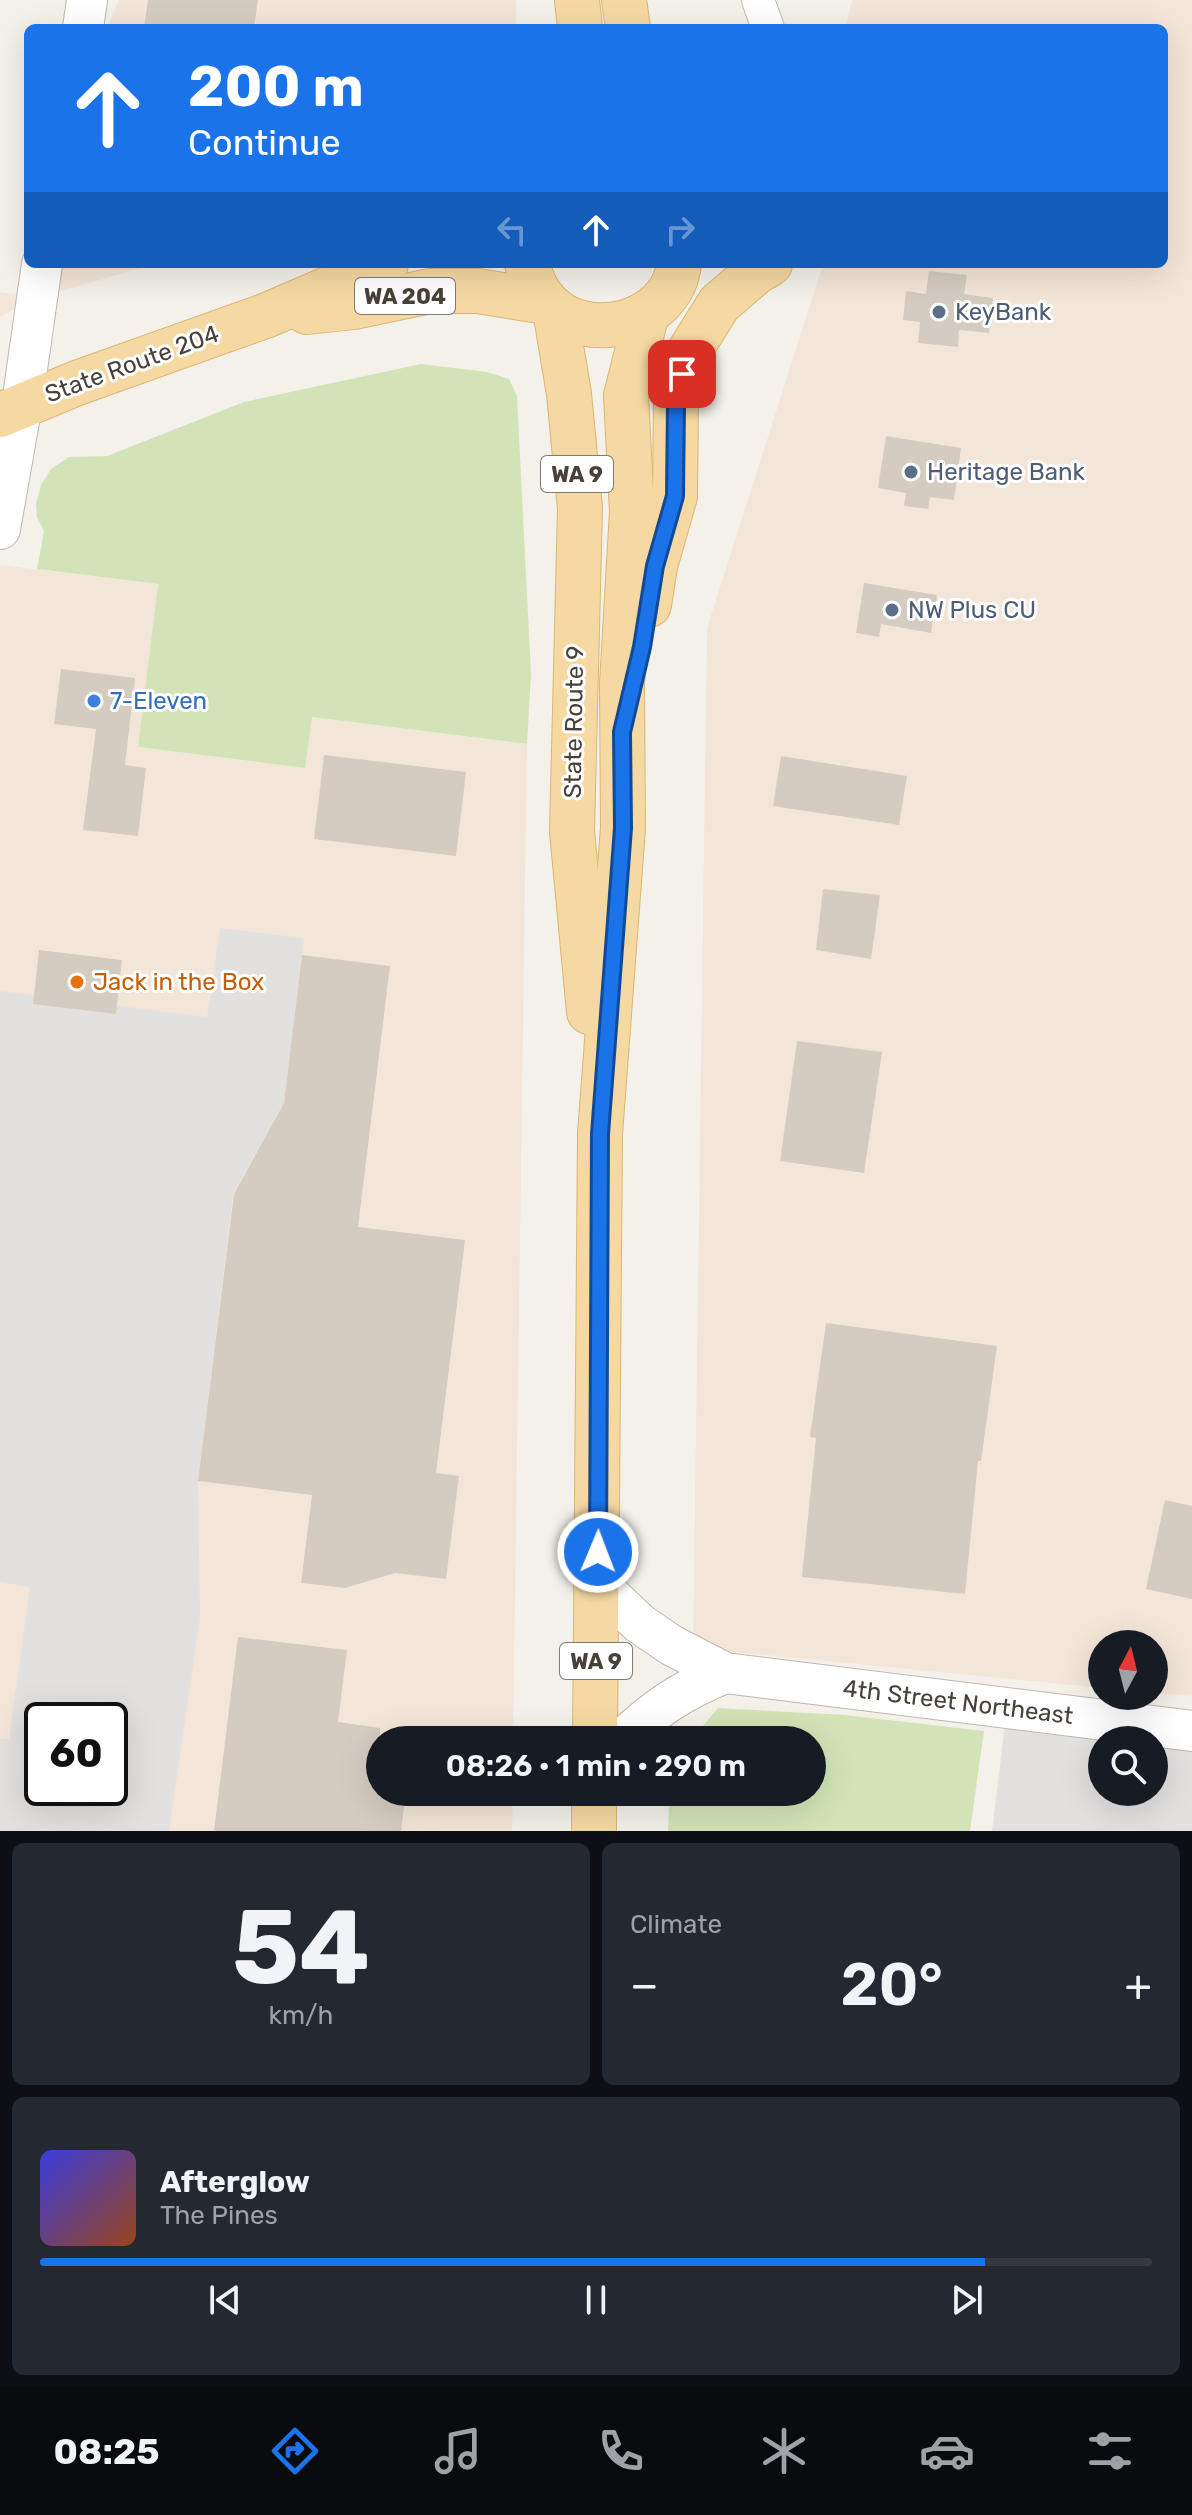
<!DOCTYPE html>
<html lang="en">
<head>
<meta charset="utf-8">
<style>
	:root { --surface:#171b24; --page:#242831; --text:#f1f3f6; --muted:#9ea1a6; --line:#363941; --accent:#1a73e8 }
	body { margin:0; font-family:Rubik,sans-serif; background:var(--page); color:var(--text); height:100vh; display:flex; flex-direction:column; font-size:30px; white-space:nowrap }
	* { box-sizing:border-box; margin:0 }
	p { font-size:26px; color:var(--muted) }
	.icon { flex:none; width:44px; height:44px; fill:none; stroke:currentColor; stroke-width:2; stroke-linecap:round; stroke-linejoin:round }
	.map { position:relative; height:1831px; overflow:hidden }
	.side { display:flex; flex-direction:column; gap:12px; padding:12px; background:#0d0f14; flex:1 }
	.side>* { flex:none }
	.guide { position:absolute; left:24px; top:24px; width:1144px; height:244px; border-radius:12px; box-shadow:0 8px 32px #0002; background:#1a73e8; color:#fff; overflow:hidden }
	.needle { width:52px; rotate:7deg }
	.buttons { position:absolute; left:1088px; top:1630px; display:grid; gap:16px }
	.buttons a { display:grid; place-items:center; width:80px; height:80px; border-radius:50%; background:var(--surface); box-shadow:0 8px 32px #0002; font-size:40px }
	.speed { position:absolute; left:24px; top:1702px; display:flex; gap:16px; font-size:40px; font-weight:700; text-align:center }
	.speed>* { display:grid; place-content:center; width:104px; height:104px; border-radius:50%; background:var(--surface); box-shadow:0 8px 32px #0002; line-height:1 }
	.speed .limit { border:4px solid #111; border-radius:12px; background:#fff; color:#111 }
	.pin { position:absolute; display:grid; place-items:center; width:68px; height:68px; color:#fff; margin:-34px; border-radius:16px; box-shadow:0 4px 12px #0006 }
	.me { position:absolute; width:88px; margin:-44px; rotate:1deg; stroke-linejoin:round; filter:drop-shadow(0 0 6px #0008) }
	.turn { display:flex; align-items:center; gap:28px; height:168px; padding:0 32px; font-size:36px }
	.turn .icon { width:104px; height:104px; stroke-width:2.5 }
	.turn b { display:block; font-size:56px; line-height:68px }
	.lanes { display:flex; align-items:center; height:76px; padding:0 32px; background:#0003; justify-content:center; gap:40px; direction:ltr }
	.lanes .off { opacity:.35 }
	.big { font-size:60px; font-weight:600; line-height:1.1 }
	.side .tile { flex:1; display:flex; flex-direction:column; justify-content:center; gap:12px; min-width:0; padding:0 28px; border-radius:12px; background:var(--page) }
	.side .dial { align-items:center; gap:0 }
	.dial b { font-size:104px; line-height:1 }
	.song { display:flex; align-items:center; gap:24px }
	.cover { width:96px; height:96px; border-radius:12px; background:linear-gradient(135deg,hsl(240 70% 55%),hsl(20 70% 35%)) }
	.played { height:8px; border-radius:4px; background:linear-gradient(90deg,var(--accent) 85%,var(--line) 85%) }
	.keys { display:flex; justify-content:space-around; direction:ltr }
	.heat { display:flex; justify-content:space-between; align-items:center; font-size:44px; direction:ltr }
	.side .tiles { flex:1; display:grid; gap:12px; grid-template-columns:1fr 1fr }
	.tile:last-child { grid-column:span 2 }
	.trip { position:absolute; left:366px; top:1726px; width:460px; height:80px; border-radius:40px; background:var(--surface); box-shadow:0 8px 32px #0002; font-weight:600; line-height:80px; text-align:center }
	.menu { display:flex; height:128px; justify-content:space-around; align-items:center; background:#090b0e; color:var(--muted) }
	.menu .icon { width:56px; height:56px }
	.menu .current { color:var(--accent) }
	.menu b { font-size:36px; color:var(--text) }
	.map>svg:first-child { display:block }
	.commercial { fill:#f3e6d8; fill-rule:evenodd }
	.green { fill:#d2e4b7 }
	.parking { fill:#e3e1df; fill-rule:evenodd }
	.building { fill:#d5ccc1 }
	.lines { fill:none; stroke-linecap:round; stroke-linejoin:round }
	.minor-casing { stroke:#bfb8ae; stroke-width:34 }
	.tertiary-casing { stroke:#bfb8ae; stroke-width:42 }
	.primary-casing { stroke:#dab673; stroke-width:46 }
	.minor { stroke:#fff; stroke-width:32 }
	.tertiary { stroke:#fff; stroke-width:40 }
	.primary { stroke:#f6d9a2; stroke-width:44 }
	.route-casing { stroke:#114b97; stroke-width:20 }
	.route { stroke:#1a73e8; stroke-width:14 }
	.service-dot { fill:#5c6f8a; stroke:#fff; stroke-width:3 }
	.shop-dot { fill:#3f7fe0; stroke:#fff; stroke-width:3 }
	.food-dot { fill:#e8710a; stroke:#fff; stroke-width:3 }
	.labels { text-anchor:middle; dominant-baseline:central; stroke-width:6; stroke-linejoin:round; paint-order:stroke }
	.shield { fill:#fff; stroke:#7e7a74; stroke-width:2 }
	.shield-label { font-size:22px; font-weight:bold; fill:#474139 }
	.service-label { font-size:24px; fill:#4e5e75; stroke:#fff; text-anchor:start }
	.street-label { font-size:24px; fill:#474139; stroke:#fff }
	.shop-label { font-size:24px; fill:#366cbe; stroke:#fff; text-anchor:start }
	.food-label { font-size:24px; fill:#c56008; stroke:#fff; text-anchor:start }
</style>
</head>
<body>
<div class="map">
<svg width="1192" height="1831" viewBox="0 0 1192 1831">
	<rect width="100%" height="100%" fill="#f4f1eb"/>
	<g class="commercial">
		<path d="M119 0H516V28H107Z"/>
		<path d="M852 0H1192V1696L1154 1693V1644H1102V1688L693 1648 707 628 823 264H1164V28H845Z"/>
		<path d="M42 264H155L37 298 0 317V292L37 297Z"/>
		<path d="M0 565 158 584 138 747 304 768 311 717 527 744 513 1740H380V1792H513L512 1831H0ZM42 1720H110V1788H42Z"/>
	</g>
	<g class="green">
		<path d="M421 364 487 372 509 379 517 396 531 674 527 744 312 717 305 768 138 747 158 584 37 569 44 531 37 517 36 504 41 485 51 469 69 457 107 456 244 402Z"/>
		<path d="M718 1708 845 1715 984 1731 970 1831H668L669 1802 673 1792H812V1740H691Z"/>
	</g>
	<g class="parking">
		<path d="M220 928 304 938 284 1103 233 1194 198 1481 200 1618 169 1831H0V1739H9L30 1587 0 1582V991L207 1017ZM42 1720H110V1788H42Z"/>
		<path d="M1005 1724 1127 1740H1102V1792H1154V1743L1192 1748V1831H992Z"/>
	</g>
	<g class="building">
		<path d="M148 0H258L254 28H144Z"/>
		<path d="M929 271 967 275 964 294 993 298 989 333 959 330 958 347 918 343 920 322 903 320 906 291 926 294Z"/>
		<path d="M886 436 961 448 954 500 930 497 928 509 904 506 906 493 878 488Z"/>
		<path d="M864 583 937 595 931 633 881 624 879 637 856 633Z"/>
		<path d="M61 669 135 678 125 765 146 768 138 836 83 830 96 729 54 724Z"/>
		<path d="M324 755 466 772 456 856 314 839Z"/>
		<path d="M781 756 907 776 899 825 773 806Z"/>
		<path d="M823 889 880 895 871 959 816 950Z"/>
		<path d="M39 950 122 960 116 1014 33 1004Z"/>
		<path d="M302 955 390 966 358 1227 465 1240 436 1473 459 1476 446 1579 395 1573 345 1588 301 1583 312 1495 198 1481 234 1194 284 1103Z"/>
		<path d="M797 1041 882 1052 864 1173 780 1161Z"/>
		<path d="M826 1323 997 1346 981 1461H978L965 1594 802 1577 816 1438 810 1437Z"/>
		<path d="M1165 1500 1192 1506V1599L1146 1589Z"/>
		<path d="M238 1637 347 1650 338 1722 380 1728V1792H406L401 1831H214Z"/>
	</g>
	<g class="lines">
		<defs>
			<path id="minor" d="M758 0 768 28"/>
			<g id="tertiary">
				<path d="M83 28 87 0"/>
				<path d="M0 529 22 404 42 264"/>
				<path d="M597 1583 639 1623 671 1645 725 1673 1192 1731"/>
				<path d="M622 1740C657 1707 681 1691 725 1673"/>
			</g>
			<g id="primary">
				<path d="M577 0 580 28"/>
				<path d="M624 0 628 28"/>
				<path d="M527 264C531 278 536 291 547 303 586 345 672 325 679 264"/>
				<path d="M555 310 569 394 580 508 572 831 589 1012"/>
				<path d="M307 312 354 307 430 291H478L546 302"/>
				<path d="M0 415 77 383 265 316 386 264"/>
				<path d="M649 605 655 566 675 496 676 402 689 352 719 304 756 272 770 264"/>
				<path d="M595 1740 600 1134 623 828 622 684 632 511 626 396 647 313"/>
				<path d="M594 1831V1792"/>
			</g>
		</defs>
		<use href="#minor" class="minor-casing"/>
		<use href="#tertiary" class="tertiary-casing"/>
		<use href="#primary" class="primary-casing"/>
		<use href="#minor" class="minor"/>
		<use href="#tertiary" class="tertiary"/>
		<use href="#primary" class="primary"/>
	</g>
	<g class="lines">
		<defs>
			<path id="route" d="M598 1552 600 1134 623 828 622 732 642 647 655 566 675 496 676 402 682 374"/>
		</defs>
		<use href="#route" class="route-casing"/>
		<use href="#route" class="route"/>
	</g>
	<g class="service-dot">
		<circle cx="939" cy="312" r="8"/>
		<circle cx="911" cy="472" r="8"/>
		<circle cx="892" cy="610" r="8"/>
	</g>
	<circle class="shop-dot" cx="94" cy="701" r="8"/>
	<circle class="food-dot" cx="77" cy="982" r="8"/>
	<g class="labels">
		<g class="shield">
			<rect x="355" y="278" width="100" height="36" rx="6"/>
			<rect x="541" y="456" width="72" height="36" rx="6"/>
			<rect x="560" y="1643" width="72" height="36" rx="6"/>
		</g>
		<g class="shield-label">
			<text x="405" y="296">WA 204</text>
			<text x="577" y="474">WA 9</text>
			<text x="596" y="1661">WA 9</text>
		</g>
		<g class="service-label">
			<text x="955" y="312">KeyBank</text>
			<text x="927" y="472">Heritage Bank</text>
			<text x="908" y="610">NW Plus CU</text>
		</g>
		<g class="street-label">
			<text transform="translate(132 364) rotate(-20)">State Route 204</text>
			<text transform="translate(574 722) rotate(-89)">State Route 9</text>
			<text transform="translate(958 1702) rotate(7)">4th Street Northeast</text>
		</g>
		<g class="shop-label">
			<text x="110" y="701">7-Eleven</text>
		</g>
		<g class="food-label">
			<text x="93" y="982">Jack in the Box</text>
		</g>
	</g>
</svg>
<div class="buttons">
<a><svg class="needle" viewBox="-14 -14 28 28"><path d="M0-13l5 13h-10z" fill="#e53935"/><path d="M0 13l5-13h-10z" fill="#9ea1a6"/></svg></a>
<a><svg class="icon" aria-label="search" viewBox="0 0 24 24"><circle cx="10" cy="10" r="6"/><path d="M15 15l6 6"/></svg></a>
</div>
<div class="speed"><div class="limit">60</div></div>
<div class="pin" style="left:682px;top:374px;background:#d93025"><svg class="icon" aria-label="arrive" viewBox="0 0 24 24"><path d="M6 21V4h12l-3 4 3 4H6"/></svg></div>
<svg class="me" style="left:598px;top:1552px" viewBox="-20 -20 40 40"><circle r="17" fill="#1a73e8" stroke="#fff" stroke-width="3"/><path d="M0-11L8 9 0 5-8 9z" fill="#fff"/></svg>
<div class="trip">08:26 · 1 min · 290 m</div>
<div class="guide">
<div class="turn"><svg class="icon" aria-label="ahead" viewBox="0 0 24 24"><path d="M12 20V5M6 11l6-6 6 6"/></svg><div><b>200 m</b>Continue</div></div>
<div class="lanes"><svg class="icon off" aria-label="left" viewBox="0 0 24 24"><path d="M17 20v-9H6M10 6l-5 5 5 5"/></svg><svg class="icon" aria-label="ahead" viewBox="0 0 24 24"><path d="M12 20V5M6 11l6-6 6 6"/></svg><svg class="icon off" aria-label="right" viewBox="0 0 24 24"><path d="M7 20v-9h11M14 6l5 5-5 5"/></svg></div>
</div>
</div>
<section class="side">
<div class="tiles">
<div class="tile dial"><b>54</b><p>km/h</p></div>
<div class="tile"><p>Climate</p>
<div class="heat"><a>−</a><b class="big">20°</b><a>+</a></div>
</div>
<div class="tile">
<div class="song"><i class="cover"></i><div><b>Afterglow</b><p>The Pines</p></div></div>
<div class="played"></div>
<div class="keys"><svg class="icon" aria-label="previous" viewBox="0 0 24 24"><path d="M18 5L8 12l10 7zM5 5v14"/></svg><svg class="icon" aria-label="pause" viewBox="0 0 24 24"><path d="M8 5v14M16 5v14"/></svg><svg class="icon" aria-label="next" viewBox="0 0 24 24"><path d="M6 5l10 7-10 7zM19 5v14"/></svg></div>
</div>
</div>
</section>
<nav class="menu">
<b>08:25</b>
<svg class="icon current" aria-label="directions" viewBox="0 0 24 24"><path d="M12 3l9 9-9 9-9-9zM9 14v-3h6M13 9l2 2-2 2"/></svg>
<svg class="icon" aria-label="music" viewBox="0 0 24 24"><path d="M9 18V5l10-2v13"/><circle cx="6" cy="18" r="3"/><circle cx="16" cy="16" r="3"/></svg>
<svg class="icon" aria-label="phone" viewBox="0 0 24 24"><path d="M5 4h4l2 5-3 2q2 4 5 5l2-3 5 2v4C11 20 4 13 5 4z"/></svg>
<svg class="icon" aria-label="climate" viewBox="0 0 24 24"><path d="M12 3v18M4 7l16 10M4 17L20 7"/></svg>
<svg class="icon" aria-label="car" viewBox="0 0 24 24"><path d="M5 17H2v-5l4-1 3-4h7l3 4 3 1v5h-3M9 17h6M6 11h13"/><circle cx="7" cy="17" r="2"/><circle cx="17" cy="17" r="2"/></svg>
<svg class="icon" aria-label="filters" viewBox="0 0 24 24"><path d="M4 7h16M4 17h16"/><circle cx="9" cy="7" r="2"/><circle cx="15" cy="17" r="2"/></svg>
</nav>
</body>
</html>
